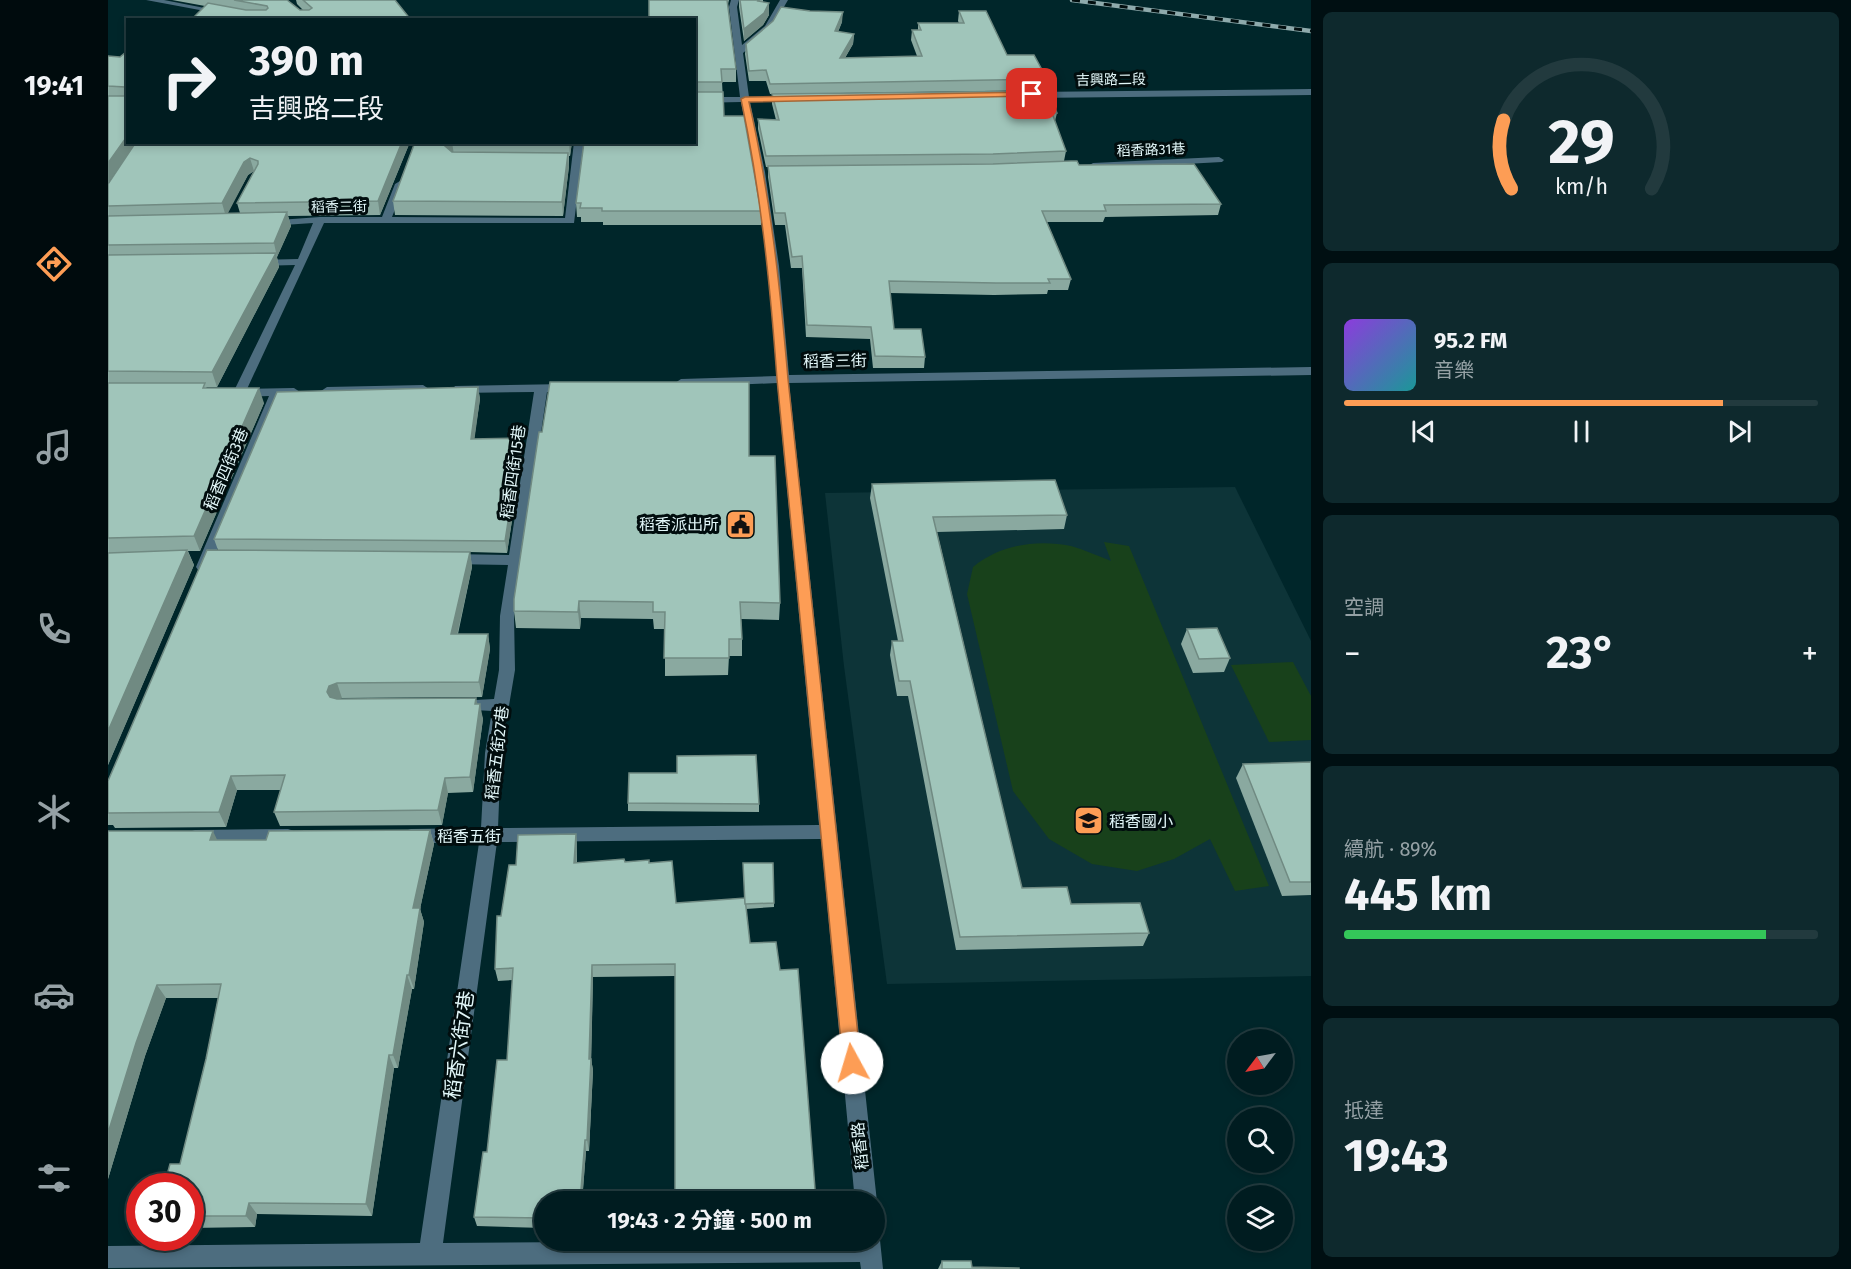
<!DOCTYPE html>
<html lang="zh-TW">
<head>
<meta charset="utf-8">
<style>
	:root { --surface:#001c20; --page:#0e292d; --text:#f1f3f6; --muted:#95a1a5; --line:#223a3e; --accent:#fd9d55 }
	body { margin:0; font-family:"Fira Sans","Noto Sans TC",sans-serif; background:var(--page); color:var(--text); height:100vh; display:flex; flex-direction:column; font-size:22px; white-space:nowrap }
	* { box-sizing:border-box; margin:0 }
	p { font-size:20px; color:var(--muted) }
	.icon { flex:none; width:33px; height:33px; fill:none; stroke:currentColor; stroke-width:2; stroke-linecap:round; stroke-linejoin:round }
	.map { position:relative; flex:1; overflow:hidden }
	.panel { display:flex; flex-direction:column; gap:12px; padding:12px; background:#000f12; width:540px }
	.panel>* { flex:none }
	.hud { position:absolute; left:18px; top:18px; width:570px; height:126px; border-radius:0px; box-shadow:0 3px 9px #0003,0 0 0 2px var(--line); background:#001c20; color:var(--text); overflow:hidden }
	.needle { width:39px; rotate:238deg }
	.controls { position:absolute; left:1119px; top:1029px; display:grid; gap:12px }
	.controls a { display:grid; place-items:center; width:66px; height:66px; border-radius:50%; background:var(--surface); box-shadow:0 3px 9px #0003,0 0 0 2px var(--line); font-size:30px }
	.speed { position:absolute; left:18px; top:1173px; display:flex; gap:12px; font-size:30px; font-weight:700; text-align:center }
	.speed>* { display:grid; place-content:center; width:78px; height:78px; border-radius:50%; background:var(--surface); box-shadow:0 3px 9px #0003,0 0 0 2px var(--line); line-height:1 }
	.speed .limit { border:9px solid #d22; background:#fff; color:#111 }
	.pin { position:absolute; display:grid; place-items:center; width:51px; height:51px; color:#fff; margin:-26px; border-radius:12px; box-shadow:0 3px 9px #0006 }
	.me { position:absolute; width:66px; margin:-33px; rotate:354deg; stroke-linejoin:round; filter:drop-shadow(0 0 4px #0008) }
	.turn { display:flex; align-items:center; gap:21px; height:126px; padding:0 24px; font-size:27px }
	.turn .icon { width:78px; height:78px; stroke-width:2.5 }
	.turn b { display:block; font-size:42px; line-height:51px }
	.big { font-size:45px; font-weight:700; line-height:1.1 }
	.panel .widget { flex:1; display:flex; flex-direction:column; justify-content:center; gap:9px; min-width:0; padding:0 21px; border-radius:9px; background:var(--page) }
	.panel .dial { align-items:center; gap:0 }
	.dial svg { height:156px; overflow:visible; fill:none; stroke:var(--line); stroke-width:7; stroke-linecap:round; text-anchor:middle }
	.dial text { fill:var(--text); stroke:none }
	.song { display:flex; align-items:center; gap:18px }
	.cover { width:72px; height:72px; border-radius:9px; background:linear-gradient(135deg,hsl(270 70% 55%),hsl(180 70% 35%)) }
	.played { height:6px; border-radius:3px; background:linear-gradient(90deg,var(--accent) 80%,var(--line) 80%) }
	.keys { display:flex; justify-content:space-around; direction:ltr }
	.heat { display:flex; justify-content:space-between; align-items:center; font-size:33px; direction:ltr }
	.charge { height:9px; border-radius:4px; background:linear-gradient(90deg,#34c759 89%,var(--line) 0) }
	.trip { position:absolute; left:426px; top:1191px; width:351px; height:60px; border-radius:30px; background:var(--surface); box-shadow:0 3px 9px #0003,0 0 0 2px var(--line); font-weight:700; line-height:60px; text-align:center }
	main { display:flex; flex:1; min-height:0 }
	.dock { display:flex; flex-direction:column; width:108px; justify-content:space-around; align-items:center; background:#000b0d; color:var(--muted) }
	.dock .icon { width:42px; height:42px }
	.dock .selected { color:var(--accent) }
	.dock b { font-size:27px; color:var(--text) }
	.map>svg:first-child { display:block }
	.built { fill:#0d3438 }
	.green { fill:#18411b }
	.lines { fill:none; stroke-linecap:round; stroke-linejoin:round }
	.minor { fill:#4d6d7f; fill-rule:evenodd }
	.rail-casing { stroke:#8eaaac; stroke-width:4.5 }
	.rail { stroke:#010d0e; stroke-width:3; stroke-dasharray:8; stroke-linecap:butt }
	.wall { fill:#8aa9a0; fill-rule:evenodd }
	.shaded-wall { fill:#708a82 }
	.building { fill:#a0c5ba; stroke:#708a82; stroke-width:1.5 }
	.route { fill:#fd9d55; stroke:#a46637; stroke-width:1.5 }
	.labels { text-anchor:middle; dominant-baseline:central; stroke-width:6; stroke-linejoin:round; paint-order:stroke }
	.far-street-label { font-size:14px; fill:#e1f6f8; stroke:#010d0e }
	.street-label { font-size:16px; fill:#e1f6f8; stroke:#010d0e }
	.poi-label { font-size:16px; fill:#e1f6f8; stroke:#010d0e; text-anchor:end }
	.near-street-label { font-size:20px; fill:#e1f6f8; stroke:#010d0e }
</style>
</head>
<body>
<main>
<nav class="dock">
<b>19:41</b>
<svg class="icon selected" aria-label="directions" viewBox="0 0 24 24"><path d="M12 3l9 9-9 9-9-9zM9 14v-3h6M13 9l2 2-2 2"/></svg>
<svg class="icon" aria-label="music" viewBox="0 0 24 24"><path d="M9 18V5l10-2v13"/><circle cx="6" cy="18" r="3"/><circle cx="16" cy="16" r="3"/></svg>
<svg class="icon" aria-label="phone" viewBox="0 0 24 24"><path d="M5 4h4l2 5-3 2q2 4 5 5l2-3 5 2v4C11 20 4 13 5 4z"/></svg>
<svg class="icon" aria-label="climate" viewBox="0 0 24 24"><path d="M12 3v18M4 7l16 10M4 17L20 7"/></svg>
<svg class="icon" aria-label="car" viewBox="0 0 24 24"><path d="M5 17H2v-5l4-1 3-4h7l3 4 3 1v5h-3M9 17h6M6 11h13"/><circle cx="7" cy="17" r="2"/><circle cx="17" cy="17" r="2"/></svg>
<svg class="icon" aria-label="filters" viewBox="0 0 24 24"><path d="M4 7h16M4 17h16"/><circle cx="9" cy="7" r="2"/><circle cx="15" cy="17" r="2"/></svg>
</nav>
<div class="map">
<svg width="1203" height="1269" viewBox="0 0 1203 1269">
	<rect width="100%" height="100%" fill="#00262a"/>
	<path class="built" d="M1127 487 1203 641V976L779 984 736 666 717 493Z"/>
	<g class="green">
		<path d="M996 542 1021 546 1161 886 1127 891 1102 839 1066 859 1029 871 984 864 941 839 905 791 859 594 865 567C892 545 928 539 963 546 977 550 990 556 1003 561Z"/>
		<path d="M1185 662 1203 696V740L1161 742 1123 665Z"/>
	</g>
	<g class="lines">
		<g class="minor">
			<path d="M38 0H56L117 12 113 14Z"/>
			<path d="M623 0H631L629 7 634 45 657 26 672 0H680L663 29 635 53 641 97 682 96 686 99 682 102H642L657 172 671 266 681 375 1203 367V375L681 383 769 1202 766 1208V1202H747L713 839 389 842 335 1243 766 1240V1231L772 1240 775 1269H753L752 1262 0 1268V1246L312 1243 371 843H303L297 841 294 836 297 831 303 829 373 828 377 753 384 711 348 709 346 705 348 701 386 699 391 670 392 616 400 565 342 564 335 559 342 554 401 555 426 392 351 393 345 389 347 386 459 384 465 388 459 392H439L406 616 407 670 393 753 390 828 711 825 669 383 573 387 567 383 573 379 669 376 661 266 647 172 633 102 586 103V97H632L621 7Z"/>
			<path d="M1203 89V95L922 98 918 95 922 92Z"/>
			<path d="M466 142H476L466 223H216L139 389 186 388 192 392 186 396H173L102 567 95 572 90 570 88 567 161 396 131 397 125 393 187 265 149 266 144 263 149 260 190 259 205 223 161 226 157 225V221L212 217H274L287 184 292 181 297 184 284 217 457 218Z"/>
			<path d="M1111 157 1116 160 1114 162 985 169 980 166 985 163Z"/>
			<path d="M315 385 321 389 319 392 219 395 213 391 219 387Z"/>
			<path d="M180 829 186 831 189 836 186 841 180 843 87 844 81 842 78 837 81 832 87 830Z"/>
		</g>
		<defs>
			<path id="rail" d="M964 0 1203 31"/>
		</defs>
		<use href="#rail" class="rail-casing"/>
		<use href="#rail" class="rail"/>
	</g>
	<g class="wall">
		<path d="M64 0H179L192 10H195L189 4 188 0H287L303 20H83L97 6Z"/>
		<path d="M541 0H621L620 4 628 69V82H614L616 116 653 211V225H495V222H473V217H469L468 203 586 142V20Z"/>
		<path d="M631 0H655V2L661 15 655 25 636 41 631 7Z"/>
		<path d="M851 11 899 55 939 79 937 90 732 93 949 113 947 121 958 151 956 161 1113 204 1110 215 997 217 995 222H939L963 279 960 290H940L939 294 886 295 782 293 786 329 817 357 816 368H765L762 339 698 337 694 268H683L677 225H667L660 177V167H658L650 129V119L668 120 664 104V94H662L658 81H641L637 54 638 44 734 22 730 32 746 34 745 44 737 58 809 56 803 40 804 30H810V23H851L850 21Z"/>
		<path d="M20 52V142H28L0 183V56L12 57Z"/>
		<path d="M28 142H302L272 215 180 216 183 226 169 257 171 267 109 387H98L99 388 156 403 92 551H80L86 565 0 765V184ZM146 171 129 203 132 213H119L140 175Z"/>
		<path d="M307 142H464L462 156H461V166L455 216 287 215 285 201Z"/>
		<path d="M370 387 372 399 366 439 415 449 399 553 362 552 364 567 350 634H380L382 649 374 697 234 698 230 699 370 704 375 719 365 792 340 793 334 825 172 826 166 812 173 790H129L118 827 7 828 5 825H0V781L110 550 106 539Z"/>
		<path d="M641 456 672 603 671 620 633 619 634 639V656H621L620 675 557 676V629H546L545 619 473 618 472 629 408 628 406 611Z"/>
		<path d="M764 484 959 515 956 529 829 532 914 888 963 904 1041 933 1035 946 848 950 800 696H789L782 655 784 641H790L762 498Z"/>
		<path d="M1079 629 1122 658 1116 672 1085 673 1073 644Z"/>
		<path d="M1203 762V895L1174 896 1128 778 1135 764Z"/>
		<path d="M569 773 651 804V812L520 811V803Z"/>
		<path d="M322 830 326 844 312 909 316 922 306 989H304L290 1068H286L264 1216 149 1214 147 1227 82 1228V1186L72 1164 98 1059 110 998H58L37 1056 0 1179V831L109 840H158Z"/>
		<path d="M468 834 469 846V863L517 862 541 863 568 903H666V907L638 909 567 976 485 977 483 1059 485 1070 481 1151H478L474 1202H436V1228L369 1226 366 1217 399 1060 405 980 390 981 387 969 393 916 408 865Z"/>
		<path d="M834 1261 864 1267 911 1269H830Z"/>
	</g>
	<g class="shaded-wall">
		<path d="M661 3V15L655 25 636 41V29Z"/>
		<path d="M735 12 734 22 726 41 727 31Z"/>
		<path d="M746 34 745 44 731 68 732 58Z"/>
		<path d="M20 135V142H28L0 183V163Z"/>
		<path d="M294 142H302L272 215 270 201Z"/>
		<path d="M342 142H344L346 155 337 146Z"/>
		<path d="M461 142H464L462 156Z"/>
		<path d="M460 153 461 166 455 216 454 202Z"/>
		<path d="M142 158 146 171 140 175 118 217 114 203 136 162Z"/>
		<path d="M179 212 183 226 169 257 166 243Z"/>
		<path d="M168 253 171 267 109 387 104 372Z"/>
		<path d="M370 387 372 399 365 450 363 439Z"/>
		<path d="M151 388 156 403 92 551 86 536Z"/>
		<path d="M413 438 415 449 399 553 397 541Z"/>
		<path d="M79 550 86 565 0 765V731Z"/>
		<path d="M362 552 364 567 346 649 343 634Z"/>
		<path d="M471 601 473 618 472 629 470 612Z"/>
		<path d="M380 634 382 649 374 697 371 682Z"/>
		<path d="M229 683 234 698 226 701 224 707 219 692 221 686Z"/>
		<path d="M368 698 371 710 372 704 375 719 365 792 362 777Z"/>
		<path d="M123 776 129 790 118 827 111 812Z"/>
		<path d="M337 778 340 793 334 825 330 810Z"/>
		<path d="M322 830 326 844 312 909 316 922 306 989 301 975 305 908Z"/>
		<path d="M105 831 112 846 102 840Z"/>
		<path d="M468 834 469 846 468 875 466 863Z"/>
		<path d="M484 965 485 977 483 1070 481 1059Z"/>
		<path d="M299 975 304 989 290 1068 285 1055Z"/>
		<path d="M49 985 58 998 37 1056 0 1179V1133L28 1043Z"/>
		<path d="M281 1055 286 1068 264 1216 258 1204Z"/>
		<path d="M483 1059 485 1070 481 1151 479 1140Z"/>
		<path d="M477 1140 478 1151 474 1202H472Z"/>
		<path d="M141 1203 149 1214 147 1227 138 1216Z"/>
	</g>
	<g class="building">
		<path d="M126 0H179L192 10H201L204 8 195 0H287L303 20H83L100 3 138 10H158L160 8 159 6Z"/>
		<path d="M541 0H619L628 69H613L614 82H586V20H541Z"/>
		<path d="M632 0H651L650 1 661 3 656 13 636 29Z"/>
		<path d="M673 7 702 11 735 12 727 31 746 34 732 58 814 56 804 30H813L810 23H856L851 11H878L899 55H926L939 79 662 84 658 70 641 71 638 44 665 21Z"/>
		<path d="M18 52H20V135L0 163V96H16L18 94 17 87 0 86V56L12 57Z"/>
		<path d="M940 91 949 113H944L958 151 885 154 658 156 650 119 671 120 664 94Z"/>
		<path d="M586 92H615L616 116H636L653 211H494V208H472L473 203H468L476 142H586Z"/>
		<path d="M28 142H294L270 201 129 203 150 164V161L142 158 136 162 114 203 0 206V184Z"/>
		<path d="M307 142H342L337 146 344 152 460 153 454 202 285 201Z"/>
		<path d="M963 161H969L971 165 1086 164 1113 204 996 205 998 211H934L963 279H940L942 283H888L781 281 786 329H813L817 357 767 356 763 327 699 325 694 256 684 257 677 213H667L660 166 885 164Z"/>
		<path d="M179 212 166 243 0 245V216Z"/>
		<path d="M168 253 104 372 0 371V255Z"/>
		<path d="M442 382H641V456H667L672 603 632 602 634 639H621V658H556L557 612H545V602L471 601 470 612 406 611V599L431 432H434Z"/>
		<path d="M0 383H97L95 388H151L86 536 0 538Z"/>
		<path d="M370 387 363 439 413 438 397 541 106 539 169 392Z"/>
		<path d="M947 480 959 515 825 517 914 888 959 887 963 904 1032 903 1041 933 852 937 802 681H791L784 641H795L764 484Z"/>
		<path d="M79 550 0 731V553Z"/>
		<path d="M99 550 362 552 343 634H380L371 682 229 683 221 686 219 692 222 697 229 699 368 698 367 704H372L362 777 337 778 330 810 166 812 177 775 123 776 111 812 0 813V781Z"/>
		<path d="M1109 628 1122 658 1091 659 1079 629Z"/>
		<path d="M648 755 651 804 520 803 521 773H569V756Z"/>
		<path d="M1203 762V882H1182L1135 764Z"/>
		<path d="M322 830 305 908H312L301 975H299L285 1055H281L258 1204 141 1203 138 1216H82V1186H56L62 1164H72L98 1059 113 984 49 985 28 1043 0 1133V831H105L102 840H158L161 831Z"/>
		<path d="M468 834 466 863 516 859 517 862 541 860V863L564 861 568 903 637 898 642 943 668 942 672 970 690 969 708 1202H567V964L484 965 481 1059H483L479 1140H477L472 1202H436V1218L366 1217 375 1152H379L389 1060H399L405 968 387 969 389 916H393L401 865H408L410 835Z"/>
		<path d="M635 863H665L666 903 637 904Z"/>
		<path d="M834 1261H863L864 1267 911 1268V1269H834Z"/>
	</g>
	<path class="route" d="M924 92 927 93V96L641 102C662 194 672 285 680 379L753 1063 750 1069 744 1072 737 1069 735 1063 669 379C662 283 653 193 633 99L637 97Z"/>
	<defs>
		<symbol id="civic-square" viewBox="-11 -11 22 22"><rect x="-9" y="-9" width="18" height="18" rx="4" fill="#fd9d55" stroke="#010d0e"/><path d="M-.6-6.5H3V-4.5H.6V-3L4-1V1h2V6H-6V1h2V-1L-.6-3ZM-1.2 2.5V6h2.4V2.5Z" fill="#111"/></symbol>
		<symbol id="school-square" viewBox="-11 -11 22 22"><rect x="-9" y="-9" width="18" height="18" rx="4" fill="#fd9d55" stroke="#010d0e"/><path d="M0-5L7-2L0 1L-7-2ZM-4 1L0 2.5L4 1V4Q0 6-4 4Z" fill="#111"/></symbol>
	</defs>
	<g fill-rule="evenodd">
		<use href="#civic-square" x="616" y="508" width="33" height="33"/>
		<use href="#school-square" x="964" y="804" width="33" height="33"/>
	</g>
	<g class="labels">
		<g class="far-street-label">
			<text transform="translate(1003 80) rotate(-1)">吉興路二段</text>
			<text transform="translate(1043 150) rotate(-2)">稻香路31巷</text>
			<text transform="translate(231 207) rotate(-1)">稻香二街</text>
		</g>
		<g class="street-label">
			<text transform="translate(727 361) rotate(-1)">稻香三街</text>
			<text transform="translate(118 469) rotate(-67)">稻香四街3巷</text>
			<text transform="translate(405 472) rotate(-82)">稻香四街15巷</text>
			<text transform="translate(389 753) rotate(-83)">稻香五街27巷</text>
			<text x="361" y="836">稻香五街</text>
			<text transform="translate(752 1146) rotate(-96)">稻香路</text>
		</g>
		<g class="poi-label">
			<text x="611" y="524">稻香派出所</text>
			<text x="1001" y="821" text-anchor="start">稻香國小</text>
		</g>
		<g class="near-street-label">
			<text transform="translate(351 1045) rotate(-82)">稻香六街7巷</text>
		</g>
	</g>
</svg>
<div class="controls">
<a><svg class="needle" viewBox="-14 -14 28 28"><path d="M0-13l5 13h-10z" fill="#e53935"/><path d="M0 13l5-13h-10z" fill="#95a1a5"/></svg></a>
<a><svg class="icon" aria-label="search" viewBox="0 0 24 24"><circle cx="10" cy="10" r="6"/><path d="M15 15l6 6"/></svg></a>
<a><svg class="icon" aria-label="layers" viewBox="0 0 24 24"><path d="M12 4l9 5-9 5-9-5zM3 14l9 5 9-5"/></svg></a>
</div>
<div class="speed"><div class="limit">30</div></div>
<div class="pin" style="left:924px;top:94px;background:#d93025"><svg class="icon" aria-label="arrive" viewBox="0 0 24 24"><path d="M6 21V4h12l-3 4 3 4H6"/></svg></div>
<svg class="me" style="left:744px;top:1063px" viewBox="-20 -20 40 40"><circle r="19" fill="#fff"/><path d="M0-13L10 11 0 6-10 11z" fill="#fd9d55"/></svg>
<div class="trip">19:43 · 2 分鐘 · 500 m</div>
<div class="hud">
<div class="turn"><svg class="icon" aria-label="right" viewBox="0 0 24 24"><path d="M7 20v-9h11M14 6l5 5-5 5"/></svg><div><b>390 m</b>吉興路二段</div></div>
</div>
</div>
<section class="panel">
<div class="widget dial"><svg viewBox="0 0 100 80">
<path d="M14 69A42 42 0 1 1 86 69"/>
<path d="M14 69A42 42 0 0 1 10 34" stroke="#fd9d55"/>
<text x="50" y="56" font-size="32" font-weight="700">29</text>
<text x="50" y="72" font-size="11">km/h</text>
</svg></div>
<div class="widget">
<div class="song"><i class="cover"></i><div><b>95.2 FM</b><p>音樂</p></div></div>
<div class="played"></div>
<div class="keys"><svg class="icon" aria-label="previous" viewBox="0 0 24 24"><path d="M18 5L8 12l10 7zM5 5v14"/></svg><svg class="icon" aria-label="pause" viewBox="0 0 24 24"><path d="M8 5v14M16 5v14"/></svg><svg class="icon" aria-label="next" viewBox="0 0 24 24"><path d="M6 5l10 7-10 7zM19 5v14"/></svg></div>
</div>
<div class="widget"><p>空調</p>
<div class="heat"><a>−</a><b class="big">23°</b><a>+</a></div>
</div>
<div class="widget"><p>續航 · 89%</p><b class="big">445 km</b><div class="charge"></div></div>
<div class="widget"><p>抵達</p><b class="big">19:43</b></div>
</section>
</main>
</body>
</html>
